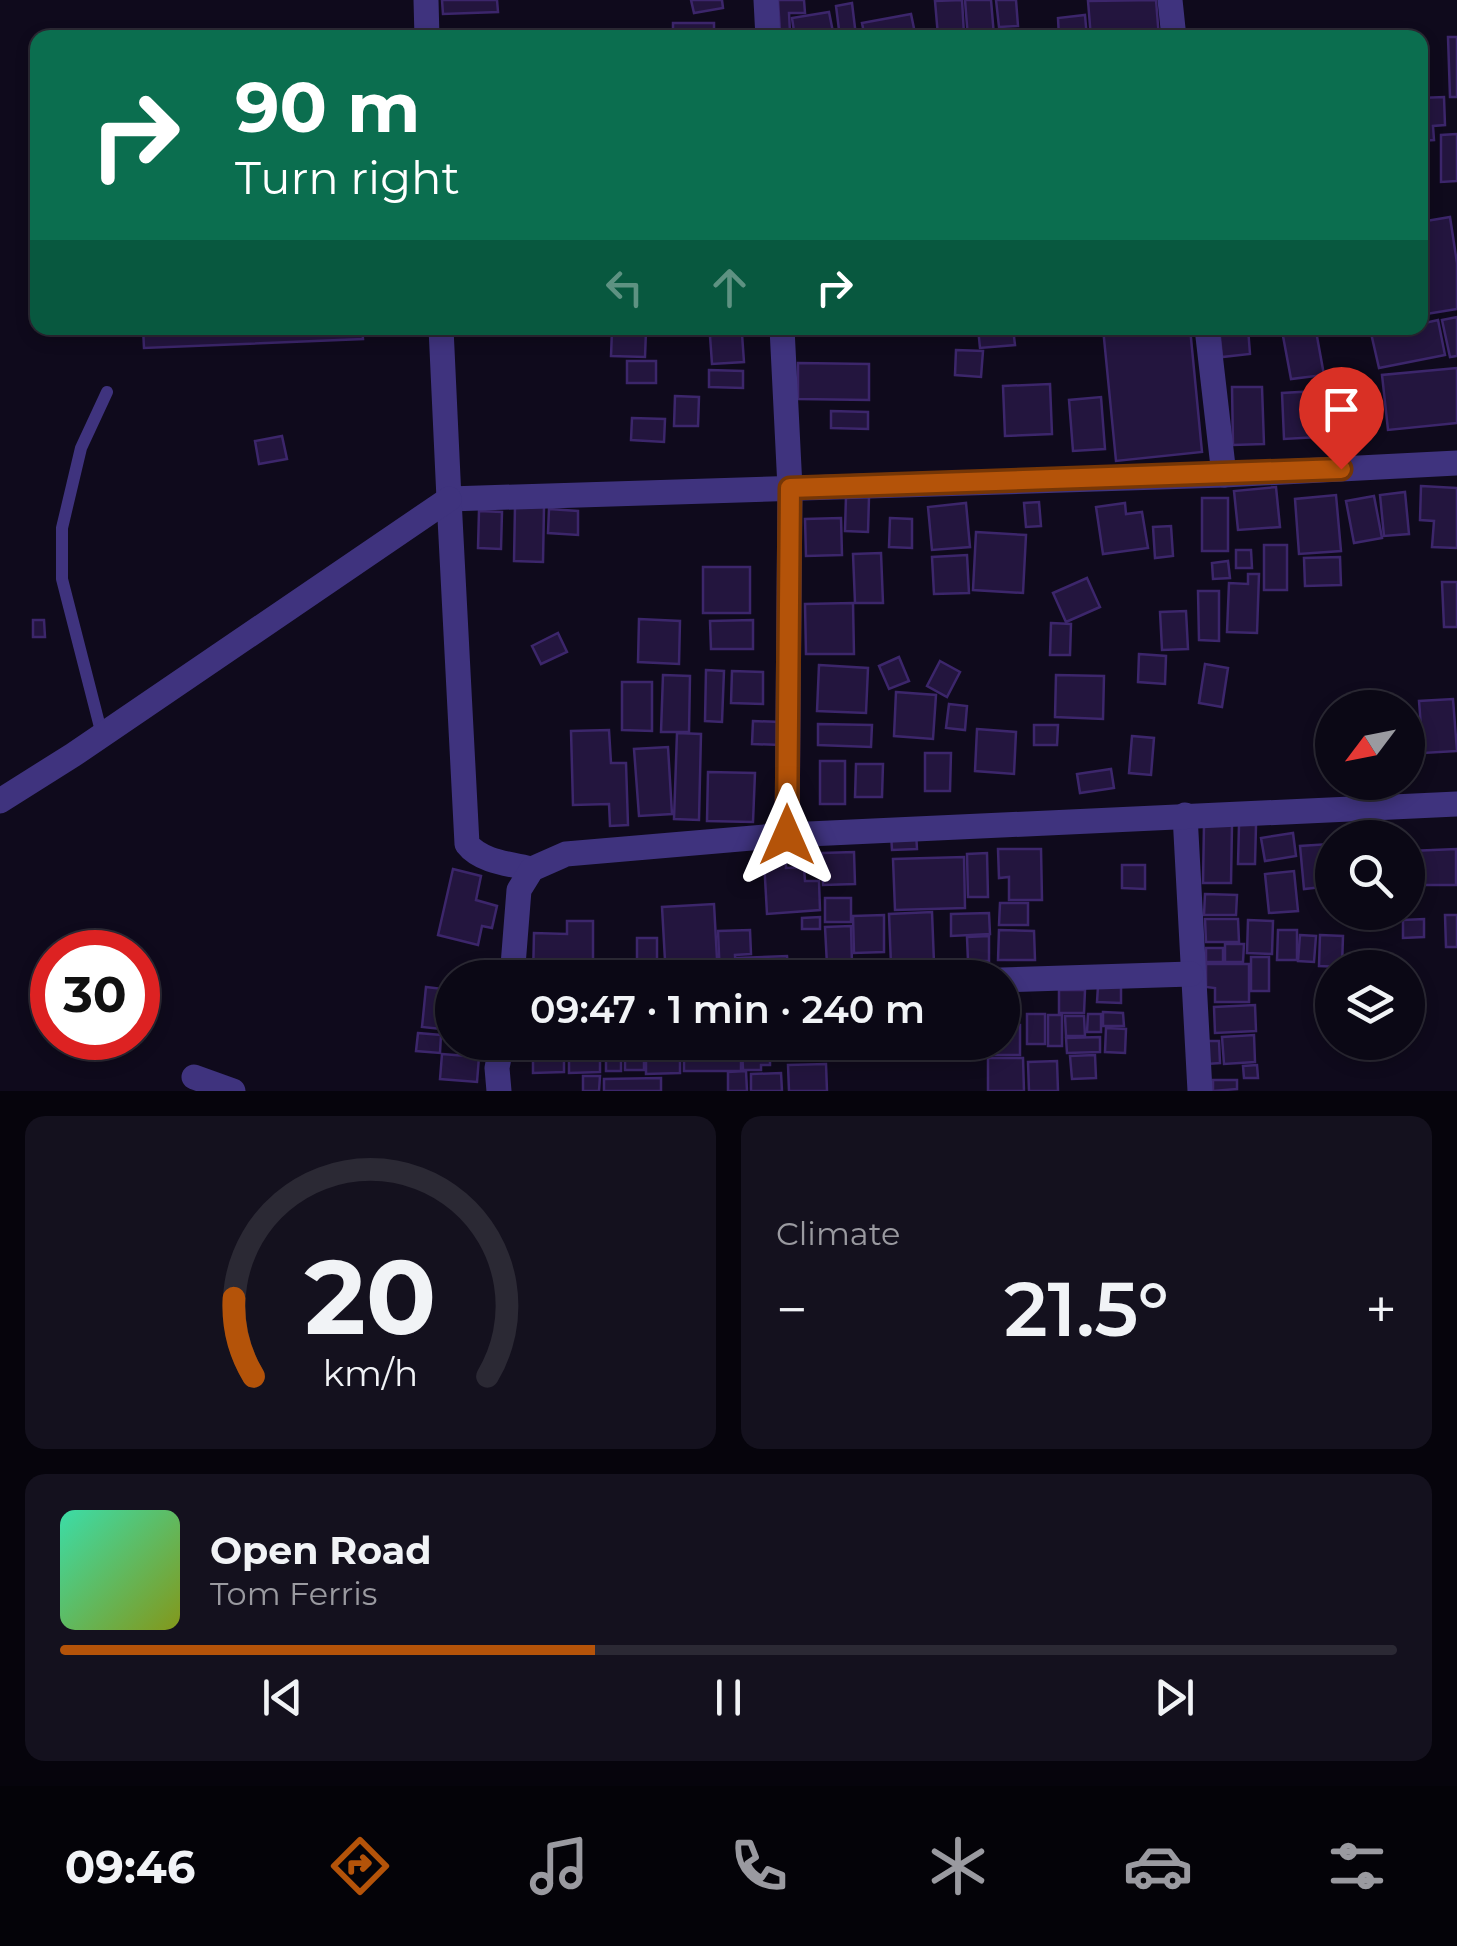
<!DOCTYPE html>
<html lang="en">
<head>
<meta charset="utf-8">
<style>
	:root { --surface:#0b0815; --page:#14111e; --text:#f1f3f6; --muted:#9a9aa0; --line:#2b2934; --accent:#b45309 }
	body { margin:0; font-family:Montserrat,sans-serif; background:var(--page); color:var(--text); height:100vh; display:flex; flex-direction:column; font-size:38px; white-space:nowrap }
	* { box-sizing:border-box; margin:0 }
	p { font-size:32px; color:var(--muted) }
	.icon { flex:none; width:55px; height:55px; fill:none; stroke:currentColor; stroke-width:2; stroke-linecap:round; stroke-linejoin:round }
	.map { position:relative; height:1091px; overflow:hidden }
	.drawer { display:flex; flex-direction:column; gap:25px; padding:25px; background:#06040c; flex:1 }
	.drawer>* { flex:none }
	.banner { position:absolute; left:30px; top:30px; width:1398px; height:305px; border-radius:20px; box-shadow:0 5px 15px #0003,0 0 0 2px var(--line); background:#0b6e4f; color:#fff; overflow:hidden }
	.needle { width:65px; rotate:238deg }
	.tools { position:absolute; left:1315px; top:690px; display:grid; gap:20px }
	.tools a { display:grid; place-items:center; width:110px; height:110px; border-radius:50%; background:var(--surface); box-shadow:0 5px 15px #0003,0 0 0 2px var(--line); font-size:50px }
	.speed { position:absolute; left:30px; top:930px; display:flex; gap:20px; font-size:50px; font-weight:700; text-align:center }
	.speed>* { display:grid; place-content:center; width:130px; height:130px; border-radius:50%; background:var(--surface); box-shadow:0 5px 15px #0003,0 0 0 2px var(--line); line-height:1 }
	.speed .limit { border:15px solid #d22; background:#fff; color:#111 }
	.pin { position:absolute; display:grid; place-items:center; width:85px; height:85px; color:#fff; margin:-102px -42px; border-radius:50% 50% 50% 0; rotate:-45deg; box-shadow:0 0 10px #0007 }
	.pin .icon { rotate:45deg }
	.me { position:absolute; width:110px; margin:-55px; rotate:0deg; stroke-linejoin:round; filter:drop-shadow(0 0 8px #0008) }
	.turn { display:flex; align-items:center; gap:35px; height:210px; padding:0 40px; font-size:45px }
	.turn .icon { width:130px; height:130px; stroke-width:2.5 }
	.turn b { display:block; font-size:70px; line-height:85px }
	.lanes { display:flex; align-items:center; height:95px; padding:0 40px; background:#0003; justify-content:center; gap:50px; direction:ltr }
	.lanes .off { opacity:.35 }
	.big { font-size:75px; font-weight:600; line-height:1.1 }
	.drawer .widget { flex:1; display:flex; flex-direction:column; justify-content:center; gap:15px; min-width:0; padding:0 35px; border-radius:20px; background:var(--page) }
	.drawer .dial { align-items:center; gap:0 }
	.dial svg { height:260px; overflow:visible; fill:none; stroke:var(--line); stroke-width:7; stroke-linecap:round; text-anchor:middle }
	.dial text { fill:var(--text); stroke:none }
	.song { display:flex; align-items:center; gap:30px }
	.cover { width:120px; height:120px; border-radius:15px; background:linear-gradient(135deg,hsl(160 70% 55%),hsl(70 70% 35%)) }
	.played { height:10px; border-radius:5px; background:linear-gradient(90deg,var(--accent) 40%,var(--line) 40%) }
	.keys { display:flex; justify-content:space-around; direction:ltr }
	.heat { display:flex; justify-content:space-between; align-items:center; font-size:55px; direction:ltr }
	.drawer .tiles { flex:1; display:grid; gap:25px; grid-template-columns:1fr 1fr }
	.widget:last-child { grid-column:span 2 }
	.trip { position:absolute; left:435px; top:960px; width:585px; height:100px; border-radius:50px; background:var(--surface); box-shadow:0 5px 15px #0003,0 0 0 2px var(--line); font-weight:600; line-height:100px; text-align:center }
	.menu { display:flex; height:160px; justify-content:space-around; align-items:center; background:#040308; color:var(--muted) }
	.menu .icon { width:70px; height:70px }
	.menu .current { color:var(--accent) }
	.menu b { font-size:45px; color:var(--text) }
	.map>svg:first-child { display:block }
	.building { fill:#23153e; stroke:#3c266b; stroke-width:2.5 }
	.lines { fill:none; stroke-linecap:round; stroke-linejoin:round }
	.service { stroke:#3f337e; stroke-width:12 }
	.minor { stroke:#3f337e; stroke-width:25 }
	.route-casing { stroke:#753606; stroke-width:25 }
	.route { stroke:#b45309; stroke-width:18 }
</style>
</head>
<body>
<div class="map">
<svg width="1457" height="1091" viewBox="0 0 1457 1091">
	<rect width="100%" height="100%" fill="#0f0a1c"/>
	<g class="building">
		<path d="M442 0H497L498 12 443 14Z"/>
		<path d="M691 0H722L723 8 694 13Z"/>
		<path d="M778 0H804L805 13H789L790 32H780Z"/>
		<path d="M962 0 964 34 938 36 935 1Z"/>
		<path d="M965 0H991L994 36 968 38Z"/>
		<path d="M996 0H1016L1018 26 999 27Z"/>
		<path d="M1156 0 1159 38H1091L1088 1Z"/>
		<path d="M852 3 856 36 840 38 836 6Z"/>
		<path d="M829 12 834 37 795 38 792 18Z"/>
		<path d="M911 14 916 38H865L862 23Z"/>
		<path d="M1085 15 1087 38H1059L1058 18Z"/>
		<rect x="673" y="23" width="41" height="15"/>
		<path d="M1448 37H1457V97H1450Z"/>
		<path d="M1444 97 1445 125 1433 126 1434 140 1420 141V98Z"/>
		<path d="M1457 134V181L1441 182V135Z"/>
		<path d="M1450 217 1457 263V309L1420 315V222Z"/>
		<path d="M1457 317V356L1450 357 1442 320Z"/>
		<path d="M1438 320 1445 355 1379 368 1371 333 1420 328V324Z"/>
		<path d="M143 328H362L363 339 144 348Z"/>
		<path d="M978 328H1013L1015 345 980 348Z"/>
		<path d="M1103 328H1190L1202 452 1116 461Z"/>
		<path d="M1219 328H1248L1250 354 1222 357Z"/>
		<path d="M612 330 646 331 645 357 611 356Z"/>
		<path d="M1316 331 1324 375 1291 379 1283 336Z"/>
		<path d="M742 334 744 362 712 364 710 336Z"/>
		<path d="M956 350 983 351 981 377 955 375Z"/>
		<rect x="627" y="361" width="29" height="22"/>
		<path d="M798 363 869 364V400L798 399Z"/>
		<path d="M1457 368V423L1388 430 1382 375Z"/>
		<path d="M709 370 743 371V388L709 387Z"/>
		<path d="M1050 384 1052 434 1005 436 1003 386Z"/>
		<path d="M1232 387H1262L1264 444 1233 445Z"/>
		<path d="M1371 388 1374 434 1284 439 1282 393Z"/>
		<path d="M675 396 699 397 698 426H674Z"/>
		<path d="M1101 397 1105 449 1073 451 1069 400Z"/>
		<path d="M831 411 868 412V429L831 428Z"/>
		<path d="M632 418 665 419 664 442 631 440Z"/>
		<path d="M282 436 287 459 259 464 255 441Z"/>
		<path d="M1421 486 1457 488V548L1432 547 1434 521 1420 520Z"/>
		<path d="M1276 487 1280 527 1238 530 1234 491Z"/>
		<path d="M1405 492 1409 534 1384 536 1380 495Z"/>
		<path d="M1336 495 1341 551 1299 554 1295 499Z"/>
		<path d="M846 496 869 497 868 532 845 531Z"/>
		<path d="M1374 496 1382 538 1354 543 1346 501Z"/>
		<rect x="1202" y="498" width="26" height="53"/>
		<path d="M1039 502 1041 526 1026 527 1024 503Z"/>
		<path d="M966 503 970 547 932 550 928 507Z"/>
		<path d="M1125 503 1126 514 1142 512 1148 548 1103 554 1096 507Z"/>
		<path d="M515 506 544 507 543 562 514 561Z"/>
		<path d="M549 509 578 511V535L548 533Z"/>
		<path d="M479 511 502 512 501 549 478 548Z"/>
		<path d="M841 518 842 555 806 556 805 519Z"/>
		<path d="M890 518 912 519V548L889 547Z"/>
		<path d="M1171 526 1173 556 1155 558 1153 527Z"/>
		<path d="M976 532 1026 535 1023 593 973 590Z"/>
		<rect x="1264" y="545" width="23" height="45"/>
		<path d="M1236 550H1251L1252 568H1236Z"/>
		<path d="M881 553 883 603H855L853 554Z"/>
		<path d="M967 555 969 593 934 594 932 557Z"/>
		<path d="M1340 557 1341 585 1305 586 1304 558Z"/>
		<path d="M1228 561 1230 578 1213 579 1212 563Z"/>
		<rect x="703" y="567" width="47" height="46"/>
		<path d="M1248 574H1259L1257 633 1227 632 1229 583 1248 584Z"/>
		<path d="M1087 578 1100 607 1066 622 1053 593Z"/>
		<path d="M1442 582H1457V627H1444Z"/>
		<path d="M1198 591H1219V641L1199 640Z"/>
		<path d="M853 603 854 654H806L805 604Z"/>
		<path d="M1186 611 1188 649 1162 650 1160 612Z"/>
		<path d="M639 619 680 621 679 664 638 662Z"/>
		<path d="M33 620H44L45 637H33Z"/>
		<path d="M753 620V649H711L710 621Z"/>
		<path d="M1051 623 1071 624 1070 655H1050Z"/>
		<path d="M558 633 567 652 541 664 532 646Z"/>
		<path d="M1139 654 1166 656 1165 684 1138 682Z"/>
		<path d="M899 657 909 681 889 689 879 666Z"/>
		<path d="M940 661 960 672 947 697 927 686Z"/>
		<path d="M1205 664 1228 668 1222 707 1199 703Z"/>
		<path d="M819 665 868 668 866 713 817 711Z"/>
		<path d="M706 670 724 671 722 722 705 721Z"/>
		<path d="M732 671 763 672V704L731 703Z"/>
		<path d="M663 675 690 676 689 732H661Z"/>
		<path d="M1056 675 1104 676 1103 719 1055 717Z"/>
		<path d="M622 682H652V731L622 730Z"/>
		<path d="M896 692 936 695 933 739 894 736Z"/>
		<path d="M1453 699 1457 751 1423 753 1419 701Z"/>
		<path d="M1380 702V708H1341V703Z"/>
		<path d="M949 704 967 706 965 730 946 728Z"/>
		<path d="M753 721 782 722 781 745 752 744Z"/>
		<path d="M818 724 872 725 871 747 818 745Z"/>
		<path d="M1034 725H1058L1057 745H1034Z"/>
		<path d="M977 729 1016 732 1014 774 975 771Z"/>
		<path d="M609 730 611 763H626L628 825 610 826 609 804 573 805 571 731Z"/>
		<path d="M677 733 701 734 699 820 674 819Z"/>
		<path d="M1132 736 1154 738 1151 775 1129 773Z"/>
		<path d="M668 747 672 814 639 816 634 749Z"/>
		<path d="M925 753H951L950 791H925Z"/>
		<rect x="820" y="761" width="25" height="43"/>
		<path d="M856 764H883L882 797H855Z"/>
		<path d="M1111 769 1114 788 1080 793 1077 774Z"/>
		<path d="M708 772 755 773 753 822 707 821Z"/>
		<path d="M1204 824 1232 825 1231 883H1203Z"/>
		<path d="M1239 825H1256L1255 864H1238Z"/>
		<path d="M916 832 917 849 892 850 891 833Z"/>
		<path d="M1293 833 1296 856 1265 861 1261 838Z"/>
		<path d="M814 841 815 861 791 862 790 842Z"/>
		<path d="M1330 844 1332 886 1304 889 1300 846Z"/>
		<path d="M998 849H1041L1042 900H1009V877L999 878Z"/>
		<path d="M1456 849V885H1410V851Z"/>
		<path d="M854 852 855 884 823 885 822 853Z"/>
		<path d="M987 853 988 897H968L967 854Z"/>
		<path d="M964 857 965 908 895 910 893 859Z"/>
		<path d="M786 859V868L804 867 805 881H819L820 910 767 914 764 860Z"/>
		<path d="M1122 865H1145V889L1122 888Z"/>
		<path d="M453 869 481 876 476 900 497 906 492 928 482 926 478 945 438 935Z"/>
		<path d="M1294 871 1298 911 1269 913 1265 874Z"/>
		<path d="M1205 894 1237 895 1236 915H1204Z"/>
		<rect x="825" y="898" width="26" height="24"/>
		<path d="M1000 903H1028V925H999Z"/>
		<path d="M714 904 718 977 666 978 662 907Z"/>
		<path d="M932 912 934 963 891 965 889 914Z"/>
		<path d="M989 913 990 934 951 936V914Z"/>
		<path d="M884 915V952L854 953 853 916Z"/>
		<path d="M1445 915H1457V947H1446Z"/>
		<path d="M820 917V929H802V918Z"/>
		<path d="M1205 919H1238L1239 942H1206Z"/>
		<path d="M1424 919V937L1403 938V920Z"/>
		<path d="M1248 920 1273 921 1272 954 1247 953Z"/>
		<path d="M567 921H593V978H533L534 933 567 934Z"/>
		<path d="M851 926 852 964 827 965 825 927Z"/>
		<path d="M750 930 751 954 735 955 736 978H720L718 931Z"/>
		<path d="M999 930 1034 931 1035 960H998Z"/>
		<path d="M1278 930H1297V960H1277Z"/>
		<path d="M1300 935 1316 936 1314 962 1298 961Z"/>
		<path d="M1320 935 1343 936 1342 967 1319 966Z"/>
		<path d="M989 936V961H968L967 937Z"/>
		<rect x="637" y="938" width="20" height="29"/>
		<path d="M1225 944H1244L1243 962H1225Z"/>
		<rect x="1206" y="948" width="17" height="14"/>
		<path d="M787 956 789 978H738L737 958Z"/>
		<rect x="1251" y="957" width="18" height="34"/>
		<path d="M1206 964H1249V1002H1215V988L1206 987Z"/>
		<path d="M1098 986 1121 987V1003L1097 1002Z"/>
		<path d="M426 987 452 990V1030L422 1027Z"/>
		<path d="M1059 990H1085L1084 1013H1059Z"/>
		<path d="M1255 1005 1256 1031 1215 1033 1214 1007Z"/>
		<path d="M1103 1012 1123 1013 1124 1026H1103Z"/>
		<rect x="1027" y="1014" width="18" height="30"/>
		<path d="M1088 1014H1101V1032H1087Z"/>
		<rect x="1048" y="1015" width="14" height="31"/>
		<path d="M1065 1016H1084L1085 1036H1066Z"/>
		<path d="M1002 1025H1020V1055H990V1042H1002Z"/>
		<path d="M1106 1028 1126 1029 1125 1053 1105 1052Z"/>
		<path d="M418 1033 441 1035 440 1053 416 1051Z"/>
		<path d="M1254 1035 1255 1062 1224 1064 1222 1037Z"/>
		<path d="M1100 1037V1052L1067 1053 1066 1038Z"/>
		<path d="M1206 1041H1219L1220 1063 1207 1064Z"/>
		<path d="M521 1042H564V1072L533 1073V1055H521Z"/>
		<path d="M569 1042H600V1072L569 1073Z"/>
		<rect x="606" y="1042" width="15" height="29"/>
		<rect x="625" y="1042" width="19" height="28"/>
		<path d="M646 1042H680V1073L646 1074Z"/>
		<rect x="684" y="1042" width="57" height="29"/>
		<rect x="833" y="1042" width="38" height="10"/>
		<rect x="881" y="1042" width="29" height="17"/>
		<path d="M913 1042H937L936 1058H913Z"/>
		<path d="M949 1042H982V1052L949 1051Z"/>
		<path d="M742 1047H770V1065H761V1070H743Z"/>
		<path d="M442 1054 479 1057 477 1082 440 1079Z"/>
		<path d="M1095 1055 1096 1078 1072 1079 1070 1056Z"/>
		<path d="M988 1058H1023L1024 1091H988Z"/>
		<path d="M1057 1061 1058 1091H1029L1028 1062Z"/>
		<path d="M826 1064 827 1091H789L788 1065Z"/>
		<path d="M1257 1065 1258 1078H1244L1243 1066Z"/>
		<path d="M746 1071 747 1091H728V1072Z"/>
		<path d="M781 1073 782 1091H751V1074Z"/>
		<path d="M583 1076H600L599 1091H583Z"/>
		<path d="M661 1078V1091H604V1079Z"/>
		<path d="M1213 1080H1237V1089L1213 1091Z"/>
	</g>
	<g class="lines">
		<path class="service" d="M102 735 62 579V528L81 448 107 392"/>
		<g class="minor">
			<path d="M426 0 427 38"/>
			<path d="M766 0 768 38"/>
			<path d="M1170 0 1174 38"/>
			<path d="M441 328 449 499 1224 475 1457 463"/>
			<path d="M782 328 790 488 787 835"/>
			<path d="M1207 328 1224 475"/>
			<path d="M449 499 467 844C481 862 511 864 532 869"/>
			<path d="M0 801 73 755 449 499"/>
			<path d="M1185 815 1200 1091"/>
			<path d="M512 978 519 890 532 869 566 854 787 835 1457 804"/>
			<path d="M1002 980 1191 974"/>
			<path d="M194 1077 233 1091"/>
			<path d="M499 1091 497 1068 502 1042"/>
		</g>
	</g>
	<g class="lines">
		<defs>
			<path id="route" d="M787 835 790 488 1341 469"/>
		</defs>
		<use href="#route" class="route-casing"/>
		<use href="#route" class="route"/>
	</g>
</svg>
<div class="tools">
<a><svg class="needle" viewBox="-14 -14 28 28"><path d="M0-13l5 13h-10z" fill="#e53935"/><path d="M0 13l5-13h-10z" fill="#9a9aa0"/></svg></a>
<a><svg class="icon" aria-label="search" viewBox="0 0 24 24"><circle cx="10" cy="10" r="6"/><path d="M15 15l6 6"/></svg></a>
<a><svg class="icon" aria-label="layers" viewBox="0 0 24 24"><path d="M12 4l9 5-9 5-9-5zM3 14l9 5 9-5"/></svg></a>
</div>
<div class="speed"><div class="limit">30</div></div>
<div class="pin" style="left:1341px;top:469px;background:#d93025"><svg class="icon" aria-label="arrive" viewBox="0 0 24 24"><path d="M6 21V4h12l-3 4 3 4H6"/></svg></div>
<svg class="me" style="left:787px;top:835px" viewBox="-20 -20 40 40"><path d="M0-17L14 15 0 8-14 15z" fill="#b45309" stroke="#fff" stroke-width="4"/></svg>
<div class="trip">09:47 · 1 min · 240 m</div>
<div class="banner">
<div class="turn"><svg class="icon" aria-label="right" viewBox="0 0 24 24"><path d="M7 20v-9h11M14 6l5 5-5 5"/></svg><div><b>90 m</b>Turn right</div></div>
<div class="lanes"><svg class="icon off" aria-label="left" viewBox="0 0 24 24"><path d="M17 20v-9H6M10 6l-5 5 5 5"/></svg><svg class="icon off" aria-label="ahead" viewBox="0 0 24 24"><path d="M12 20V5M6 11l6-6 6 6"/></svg><svg class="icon" aria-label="right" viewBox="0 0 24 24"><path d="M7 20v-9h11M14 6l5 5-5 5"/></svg></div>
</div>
</div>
<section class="drawer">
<div class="tiles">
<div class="widget dial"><svg viewBox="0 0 100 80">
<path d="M14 69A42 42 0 1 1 86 69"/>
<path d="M14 69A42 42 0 0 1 8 45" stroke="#b45309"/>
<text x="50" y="56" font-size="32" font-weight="700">20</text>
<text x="50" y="72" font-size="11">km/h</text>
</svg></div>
<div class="widget"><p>Climate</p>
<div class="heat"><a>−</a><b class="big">21.5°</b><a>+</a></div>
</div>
<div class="widget">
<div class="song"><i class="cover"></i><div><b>Open Road</b><p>Tom Ferris</p></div></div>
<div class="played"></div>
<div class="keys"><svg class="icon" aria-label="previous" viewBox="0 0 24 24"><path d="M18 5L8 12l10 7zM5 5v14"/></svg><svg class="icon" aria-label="pause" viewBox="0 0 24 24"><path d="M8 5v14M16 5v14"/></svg><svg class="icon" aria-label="next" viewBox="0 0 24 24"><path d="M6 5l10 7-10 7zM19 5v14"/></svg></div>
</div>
</div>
</section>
<nav class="menu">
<b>09:46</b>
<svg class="icon current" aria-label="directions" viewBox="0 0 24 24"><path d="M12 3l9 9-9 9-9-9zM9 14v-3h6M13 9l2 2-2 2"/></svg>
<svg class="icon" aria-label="music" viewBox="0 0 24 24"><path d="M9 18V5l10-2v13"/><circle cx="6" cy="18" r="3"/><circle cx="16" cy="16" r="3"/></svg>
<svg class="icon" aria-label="phone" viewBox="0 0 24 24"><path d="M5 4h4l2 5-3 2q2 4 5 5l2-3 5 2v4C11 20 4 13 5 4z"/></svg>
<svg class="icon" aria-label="climate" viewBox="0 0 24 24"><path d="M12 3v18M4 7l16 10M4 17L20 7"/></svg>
<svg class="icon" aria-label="car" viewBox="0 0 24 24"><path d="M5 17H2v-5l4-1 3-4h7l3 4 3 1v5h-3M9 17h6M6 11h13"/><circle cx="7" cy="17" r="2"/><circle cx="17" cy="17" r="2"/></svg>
<svg class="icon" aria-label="filters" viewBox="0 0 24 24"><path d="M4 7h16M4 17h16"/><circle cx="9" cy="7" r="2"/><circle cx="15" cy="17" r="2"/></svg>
</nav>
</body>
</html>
